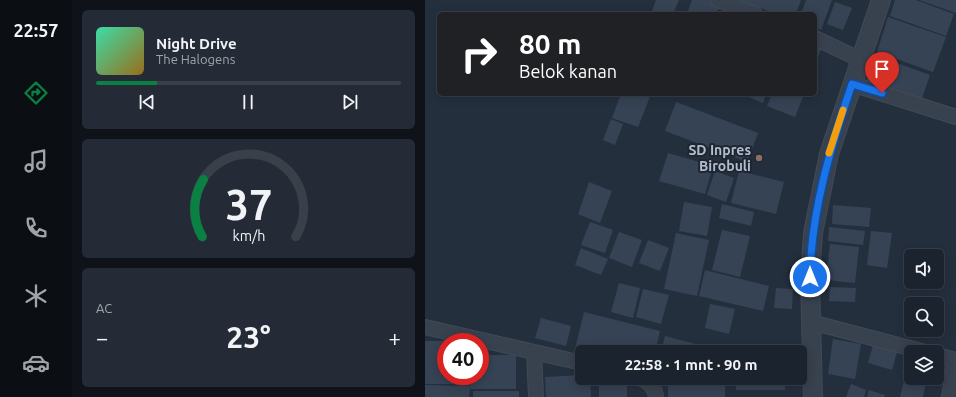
<!DOCTYPE html>
<html lang="id">
<head>
<meta charset="utf-8">
<style>
	:root { --surface:#1b232e; --page:#242b36; --text:#f1f3f6; --muted:#a0a4aa; --line:#39404a; --accent:#0b8043 }
	body { margin:0; font-family:Ubuntu,sans-serif; background:var(--page); color:var(--text); height:100vh; display:flex; flex-direction:column; font-size:15px; white-space:nowrap }
	* { box-sizing:border-box; margin:0 }
	p { font-size:13px; color:var(--muted) }
	.icon { flex:none; width:22px; height:22px; fill:none; stroke:currentColor; stroke-width:2; stroke-linecap:round; stroke-linejoin:round }
	.map { position:relative; flex:1; overflow:hidden }
	.side { display:flex; flex-direction:column; gap:10px; padding:10px; background:#0f1319; width:353px }
	.side>* { flex:none }
	.top-card { position:absolute; left:12px; top:12px; width:380px; height:84px; border-radius:6px; box-shadow:0 2px 10px #0003,0 0 0 1px var(--line); background:#202124; color:#fff; overflow:hidden }
	.tools { position:absolute; left:479px; top:249px; display:grid; gap:8px }
	.tools a { display:grid; place-items:center; width:40px; height:40px; border-radius:6px; background:var(--surface); box-shadow:0 2px 10px #0003,0 0 0 1px var(--line); font-size:20px }
	.speed { position:absolute; left:12px; top:333px; display:flex; gap:8px; font-size:20px; font-weight:700; text-align:center }
	.speed>* { display:grid; place-content:center; width:52px; height:52px; border-radius:50%; background:var(--surface); box-shadow:0 2px 10px #0003,0 0 0 1px var(--line); line-height:1 }
	.speed .limit { border:6px solid #d22; background:#fff; color:#111 }
	.pin { position:absolute; display:grid; place-items:center; width:34px; height:34px; color:#fff; margin:-41px -17px; border-radius:50% 50% 50% 0; rotate:-45deg; box-shadow:0 0 4px #0007 }
	.pin .icon { rotate:45deg }
	.me { position:absolute; width:44px; margin:-22px; rotate:0deg; stroke-linejoin:round; filter:drop-shadow(0 0 3px #0008) }
	.turn { display:flex; align-items:center; gap:14px; height:84px; padding:0 16px; font-size:18px }
	.turn .icon { width:52px; height:52px; stroke-width:2.5 }
	.turn b { display:block; font-size:28px; line-height:34px }
	.big { font-size:30px; font-weight:700; line-height:1.1 }
	.side .tile { flex:1; display:flex; flex-direction:column; justify-content:center; gap:6px; min-width:0; padding:0 14px; border-radius:6px; background:var(--page) }
	.side .dial { align-items:center; gap:0 }
	.dial svg { height:104px; overflow:visible; fill:none; stroke:var(--line); stroke-width:7; stroke-linecap:round; text-anchor:middle }
	.dial text { fill:var(--text); stroke:none }
	.song { display:flex; align-items:center; gap:12px }
	.cover { width:48px; height:48px; border-radius:6px; background:linear-gradient(135deg,hsl(160 70% 55%),hsl(40 70% 35%)) }
	.played { height:4px; border-radius:2px; background:linear-gradient(90deg,var(--accent) 20%,var(--line) 20%) }
	.keys { display:flex; justify-content:space-around; direction:ltr }
	.heat { display:flex; justify-content:space-between; align-items:center; font-size:22px; direction:ltr }
	.trip { position:absolute; left:150px; top:345px; width:232px; height:40px; border-radius:6px; background:var(--surface); box-shadow:0 2px 10px #0003,0 0 0 1px var(--line); font-weight:700; line-height:40px; text-align:center }
	main { display:flex; flex:1; min-height:0 }
	.dock { display:flex; flex-direction:column; width:72px; justify-content:space-around; align-items:center; background:#0b0e12; color:var(--muted) }
	.dock .icon { width:28px; height:28px }
	.dock .selected { color:var(--accent) }
	.dock b { font-size:18px; color:var(--text) }
	.map>svg:first-child { display:block }
	.building { fill:#364354 }
	.lines { fill:none; stroke-linecap:round; stroke-linejoin:round }
	.minor-casing { stroke:#414a57; stroke-width:16 }
	.tertiary-casing { stroke:#414a57; stroke-width:20 }
	.minor { stroke:#38414e; stroke-width:14 }
	.tertiary { stroke:#38414e; stroke-width:18 }
	.route-casing { stroke:#114b97; stroke-width:10 }
	.route { stroke:#1a73e8; stroke-width:7 }
	.slow { stroke:#f59e0b; stroke-width:7 }
	.education-dot { fill:#8d6e63; stroke:#1d2633; stroke-width:1.5 }
	.labels { text-anchor:middle; dominant-baseline:central; stroke-width:4; stroke-linejoin:round; paint-order:stroke }
	.poi-label { font-size:14px; font-weight:bold; fill:#b4bcc9; stroke:#1d2633; text-anchor:end }
</style>
</head>
<body>
<main>
<nav class="dock">
<b>22:57</b>
<svg class="icon selected" aria-label="directions" viewBox="0 0 24 24"><path d="M12 3l9 9-9 9-9-9zM9 14v-3h6M13 9l2 2-2 2"/></svg>
<svg class="icon" aria-label="music" viewBox="0 0 24 24"><path d="M9 18V5l10-2v13"/><circle cx="6" cy="18" r="3"/><circle cx="16" cy="16" r="3"/></svg>
<svg class="icon" aria-label="phone" viewBox="0 0 24 24"><path d="M5 4h4l2 5-3 2q2 4 5 5l2-3 5 2v4C11 20 4 13 5 4z"/></svg>
<svg class="icon" aria-label="climate" viewBox="0 0 24 24"><path d="M12 3v18M4 7l16 10M4 17L20 7"/></svg>
<svg class="icon" aria-label="car" viewBox="0 0 24 24"><path d="M5 17H2v-5l4-1 3-4h7l3 4 3 1v5h-3M9 17h6M6 11h13"/><circle cx="7" cy="17" r="2"/><circle cx="17" cy="17" r="2"/></svg>
</nav>
<section class="side">
<div class="tile">
<div class="song"><i class="cover"></i><div><b>Night Drive</b><p>The Halogens</p></div></div>
<div class="played"></div>
<div class="keys"><svg class="icon" aria-label="previous" viewBox="0 0 24 24"><path d="M18 5L8 12l10 7zM5 5v14"/></svg><svg class="icon" aria-label="pause" viewBox="0 0 24 24"><path d="M8 5v14M16 5v14"/></svg><svg class="icon" aria-label="next" viewBox="0 0 24 24"><path d="M6 5l10 7-10 7zM19 5v14"/></svg></div>
</div>
<div class="tile dial"><svg viewBox="0 0 100 80">
<path d="M14 69A42 42 0 1 1 86 69"/>
<path d="M14 69A42 42 0 0 1 15 25" stroke="#0b8043"/>
<text x="50" y="56" font-size="32" font-weight="700">37</text>
<text x="50" y="72" font-size="11">km/h</text>
</svg></div>
<div class="tile"><p>AC</p>
<div class="heat"><a>−</a><b class="big">23°</b><a>+</a></div>
</div>
</section>
<div class="map">
<svg width="531" height="397" viewBox="0 0 531 397">
	<rect width="100%" height="100%" fill="#242f3e"/>
	<g class="building">
		<path d="M231 0H254L248 14H226Z"/>
		<path d="M267 0H284L295 4 292 14H262Z"/>
		<path d="M315 0H376L371 14H351Z"/>
		<path d="M381 0H407L396 30 390 27V14H376Z"/>
		<path d="M470 0H491L529 14 521 36 465 16Z"/>
		<path d="M494 0H531V13Z"/>
		<path d="M410 2 427 8 418 30 402 24Z"/>
		<path d="M463 17 521 37 508 72 452 52Z"/>
		<path d="M390 41 398 44 390 65Z"/>
		<path d="M450 55 505 75 495 104 440 84Z"/>
		<path d="M196 94H226L213 127 187 118Z"/>
		<path d="M316 94H341L338 103Z"/>
		<path d="M347 94H379L370 117 342 106Z"/>
		<path d="M251 102 333 133 322 162 240 131Z"/>
		<path d="M186 119 198 124 190 145 178 140Z"/>
		<path d="M243 153 288 166 280 194 234 181Z"/>
		<path d="M290 171 309 178 301 202 282 195Z"/>
		<path d="M314 171 359 182 351 214 306 203Z"/>
		<path d="M164 182 187 191 175 223 153 214Z"/>
		<path d="M259 202 287 207 282 236 254 231Z"/>
		<path d="M297 204 329 212 326 226 294 218Z"/>
		<path d="M408 205 446 208 444 227 407 224Z"/>
		<path d="M165 222 188 230 180 253 156 245Z"/>
		<path d="M404 227 440 231 438 245 403 241Z"/>
		<path d="M297 230 325 236 315 277 287 270Z"/>
		<path d="M446 231 467 233 462 268 442 265Z"/>
		<path d="M194 232 217 240 207 267 184 258Z"/>
		<path d="M251 233 284 240 272 296 239 289Z"/>
		<path d="M223 240 244 248 235 271 214 263Z"/>
		<path d="M405 244 434 247 430 283 401 280Z"/>
		<path d="M156 248 183 259 176 275 150 265Z"/>
		<path d="M280 270 344 286 338 311 274 296Z"/>
		<path d="M194 283 215 288 208 318 186 312Z"/>
		<path d="M405 287 431 288 430 302 404 301Z"/>
		<path d="M351 288 368 289 367 309 349 308Z"/>
		<path d="M218 289 244 295 236 324 211 317Z"/>
		<path d="M285 304 310 309 304 334 280 328Z"/>
		<path d="M159 312 235 331 230 352H162L150 349Z"/>
		<path d="M116 318 146 326 141 346 110 338Z"/>
		<path d="M240 336 293 350V352H236Z"/>
		<path d="M408 339 436 344 430 379 403 374Z"/>
		<path d="M0 341H21V376H40V384H0Z"/>
		<path d="M448 345 472 352 467 370 443 363Z"/>
		<path d="M483 353 486 354V377L477 374Z"/>
		<path d="M55 355H91V389H45V376H55Z"/>
		<path d="M157 375V378H165L166 397H121L120 377Z"/>
		<path d="M480 377 501 382 498 397H475Z"/>
		<rect x="311" y="378" width="49" height="12"/>
		<rect x="243" y="380" width="57" height="17"/>
		<rect x="174" y="382" width="28" height="15"/>
		<path d="M426 384 441 390 439 397H421Z"/>
		<path d="M0 385 45 386 44 397H0Z"/>
		<path d="M444 390 460 395 459 397H442Z"/>
		<rect x="48" y="391" width="46" height="6"/>
	</g>
	<g class="lines">
		<defs>
			<g id="minor">
				<path d="M293 0 330 14"/>
				<path d="M390 38 436 60"/>
				<path d="M427 84 531 117"/>
				<path d="M386 322 500 352"/>
				<path d="M0 327 157 363"/>
				<path d="M109 352 111 397"/>
				<path d="M512 355 531 360"/>
				<path d="M214 378C223 381 230 387 231 397"/>
				<path d="M524 397 530 360"/>
			</g>
			<path id="tertiary" d="M388 397 385 277 388 233 404 154 456 0"/>
		</defs>
		<use href="#minor" class="minor-casing"/>
		<use href="#tertiary" class="tertiary-casing"/>
		<use href="#minor" class="minor"/>
		<use href="#tertiary" class="tertiary"/>
	</g>
	<g class="lines">
		<defs>
			<path id="route" d="M385 277C386 211 406 146 427 84L457 93"/>
		</defs>
		<use href="#route" class="route-casing"/>
		<use href="#route" class="route"/>
		<path class="slow" d="M404 153 418 110"/>
	</g>
	<circle class="education-dot" cx="334" cy="158" r="4"/>
	<g class="labels">
		<g class="poi-label">
			<text x="326" y="150">SD Inpres<tspan x="326" dy="16">Birobuli</tspan></text>
		</g>
	</g>
</svg>
<div class="tools">
<a><svg class="icon" aria-label="sound" viewBox="0 0 24 24"><path d="M4 9h4l5-4v14l-5-4H4zM17 9q2 3 0 6"/></svg></a>
<a><svg class="icon" aria-label="search" viewBox="0 0 24 24"><circle cx="10" cy="10" r="6"/><path d="M15 15l6 6"/></svg></a>
<a><svg class="icon" aria-label="layers" viewBox="0 0 24 24"><path d="M12 4l9 5-9 5-9-5zM3 14l9 5 9-5"/></svg></a>
</div>
<div class="speed"><div class="limit">40</div></div>
<div class="pin" style="left:457px;top:93px;background:#d93025"><svg class="icon" aria-label="arrive" viewBox="0 0 24 24"><path d="M6 21V4h12l-3 4 3 4H6"/></svg></div>
<svg class="me" style="left:385px;top:277px" viewBox="-20 -20 40 40"><circle r="17" fill="#1a73e8" stroke="#fff" stroke-width="3"/><path d="M0-11L8 9 0 5-8 9z" fill="#fff"/></svg>
<div class="trip">22:58 · 1 mnt · 90 m</div>
<div class="top-card">
<div class="turn"><svg class="icon" aria-label="right" viewBox="0 0 24 24"><path d="M7 20v-9h11M14 6l5 5-5 5"/></svg><div><b>80 m</b>Belok kanan</div></div>
</div>
</div>
</main>
</body>
</html>
